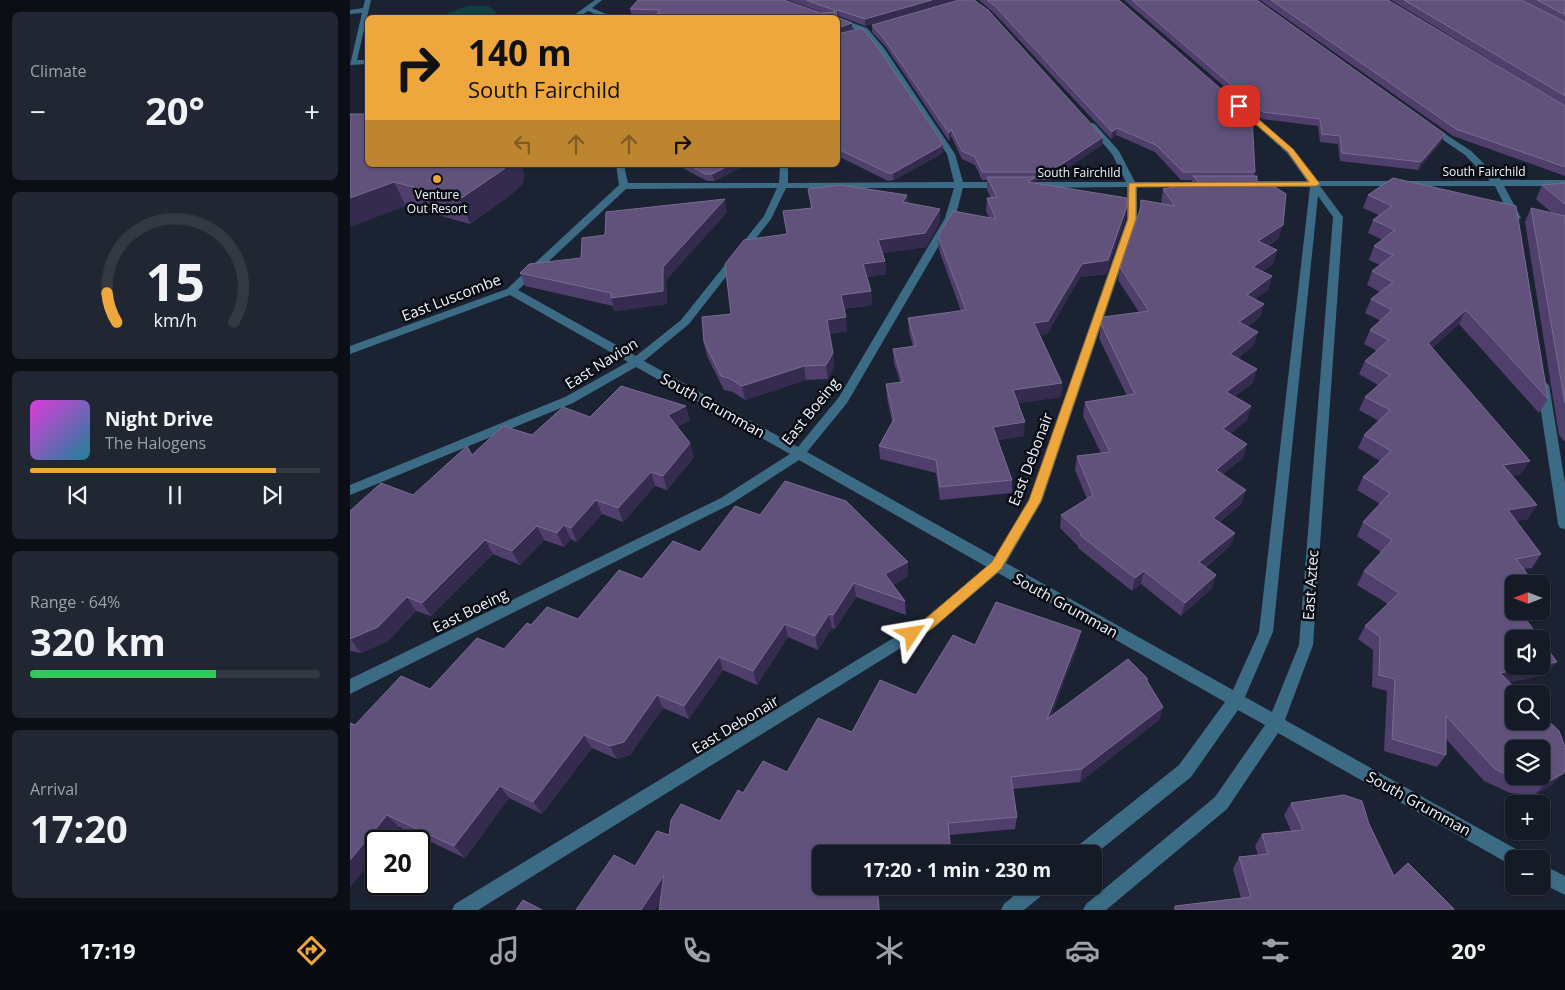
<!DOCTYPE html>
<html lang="en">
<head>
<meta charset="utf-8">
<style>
	:root { --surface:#141a26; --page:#212732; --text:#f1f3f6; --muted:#9da1a7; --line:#333843; --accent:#eea73c }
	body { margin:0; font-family:"Open Sans",sans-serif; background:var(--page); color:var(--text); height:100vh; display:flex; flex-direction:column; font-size:19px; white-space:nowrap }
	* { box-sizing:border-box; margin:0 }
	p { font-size:16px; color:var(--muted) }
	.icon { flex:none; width:28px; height:28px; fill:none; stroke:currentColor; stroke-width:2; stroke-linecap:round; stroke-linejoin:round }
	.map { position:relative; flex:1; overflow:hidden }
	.details { display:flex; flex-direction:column; gap:12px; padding:12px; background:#0b0e15; width:350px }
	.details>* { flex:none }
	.banner { position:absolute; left:15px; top:15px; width:475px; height:152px; border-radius:8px; box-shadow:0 1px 4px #0004,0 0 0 1px var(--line); background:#eea73c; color:#111; overflow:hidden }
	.needle { width:32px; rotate:270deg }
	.buttons { position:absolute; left:1155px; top:575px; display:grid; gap:10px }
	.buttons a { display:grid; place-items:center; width:45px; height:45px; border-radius:8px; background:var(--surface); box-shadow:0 1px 4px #0004,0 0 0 1px var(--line); font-size:25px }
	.speed { position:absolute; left:15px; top:830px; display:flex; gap:10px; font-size:25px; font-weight:700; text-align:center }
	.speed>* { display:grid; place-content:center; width:65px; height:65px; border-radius:50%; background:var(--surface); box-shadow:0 1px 4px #0004,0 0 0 1px var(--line); line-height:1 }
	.speed .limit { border:2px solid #111; border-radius:8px; background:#fff; color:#111 }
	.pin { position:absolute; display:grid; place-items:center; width:42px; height:42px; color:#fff; margin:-21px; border-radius:10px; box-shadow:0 2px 8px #0006 }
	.me { position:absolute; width:55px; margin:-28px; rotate:57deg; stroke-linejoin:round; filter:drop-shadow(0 0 4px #0008) }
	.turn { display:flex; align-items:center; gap:18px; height:105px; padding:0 20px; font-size:22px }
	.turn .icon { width:65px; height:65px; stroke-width:2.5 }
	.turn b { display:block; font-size:35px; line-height:42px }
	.lanes { display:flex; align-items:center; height:48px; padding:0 20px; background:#0003; justify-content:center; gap:25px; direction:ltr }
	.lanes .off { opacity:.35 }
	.big { font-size:38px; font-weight:700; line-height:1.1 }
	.details .tile { flex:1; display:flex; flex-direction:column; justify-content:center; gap:8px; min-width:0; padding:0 18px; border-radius:8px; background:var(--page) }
	.details .dial { align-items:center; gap:0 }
	.dial svg { height:130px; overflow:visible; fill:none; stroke:var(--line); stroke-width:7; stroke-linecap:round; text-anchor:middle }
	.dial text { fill:var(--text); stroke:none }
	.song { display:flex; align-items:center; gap:15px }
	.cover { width:60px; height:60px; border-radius:8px; background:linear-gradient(135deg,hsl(300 70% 55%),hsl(190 70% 35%)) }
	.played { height:5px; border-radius:2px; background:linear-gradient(90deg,var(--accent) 85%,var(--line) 85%) }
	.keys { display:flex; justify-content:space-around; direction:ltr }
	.heat { display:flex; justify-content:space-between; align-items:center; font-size:28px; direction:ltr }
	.charge { height:8px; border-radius:4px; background:linear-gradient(90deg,#34c759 64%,var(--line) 0) }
	.trip { position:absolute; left:462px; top:845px; width:290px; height:50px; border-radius:8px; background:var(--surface); box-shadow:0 1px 4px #0004,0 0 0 1px var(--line); font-weight:700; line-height:50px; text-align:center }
	.menu { display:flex; height:80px; justify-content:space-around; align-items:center; background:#080a0f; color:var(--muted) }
	.menu .icon { width:35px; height:35px }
	.menu .selected { color:var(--accent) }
	.menu b { font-size:22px; color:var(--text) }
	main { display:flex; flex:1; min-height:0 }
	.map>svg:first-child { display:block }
	.water { fill:#0e4043 }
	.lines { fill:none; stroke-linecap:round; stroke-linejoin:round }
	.lane { fill:#3c6c85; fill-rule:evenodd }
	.wall { fill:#503f6d }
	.shaded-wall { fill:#342b4f }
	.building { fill:#61527c; stroke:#786c90; fill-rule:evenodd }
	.route { fill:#eea73c; stroke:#9b6d27 }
	.poi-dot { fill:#eea73c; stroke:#090c13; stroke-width:2 }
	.labels { text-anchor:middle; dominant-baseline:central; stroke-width:5; stroke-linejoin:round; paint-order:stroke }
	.far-street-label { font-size:12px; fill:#f0f4fd; stroke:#090c13 }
	.far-poi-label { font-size:12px; fill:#f0f4fd; stroke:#090c13 }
	.street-label { font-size:15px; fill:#f0f4fd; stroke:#090c13 }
</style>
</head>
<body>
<main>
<section class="details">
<div class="tile"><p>Climate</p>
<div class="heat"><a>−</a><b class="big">20°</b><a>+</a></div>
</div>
<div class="tile dial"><svg viewBox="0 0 100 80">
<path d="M14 69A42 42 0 1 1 86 69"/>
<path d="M14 69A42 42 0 0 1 8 51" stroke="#eea73c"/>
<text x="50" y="56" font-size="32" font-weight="700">15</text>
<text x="50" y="72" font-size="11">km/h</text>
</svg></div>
<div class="tile">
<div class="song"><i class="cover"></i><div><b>Night Drive</b><p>The Halogens</p></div></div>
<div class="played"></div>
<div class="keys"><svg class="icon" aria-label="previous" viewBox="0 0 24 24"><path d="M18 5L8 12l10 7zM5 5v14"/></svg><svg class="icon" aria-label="pause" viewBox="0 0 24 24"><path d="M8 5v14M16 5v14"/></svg><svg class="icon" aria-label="next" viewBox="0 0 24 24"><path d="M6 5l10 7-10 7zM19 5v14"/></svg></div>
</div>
<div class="tile"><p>Range · 64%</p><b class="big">320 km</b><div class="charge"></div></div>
<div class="tile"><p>Arrival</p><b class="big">17:20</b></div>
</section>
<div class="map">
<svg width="1215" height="910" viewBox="0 0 1215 910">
	<rect width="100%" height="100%" fill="#1b2232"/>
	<path class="water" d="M118 6H138L147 12 142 17H95L100 12Z"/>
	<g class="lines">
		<g class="lane">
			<path d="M15 0H21L7 60H18V64L0 65 12 13 0 14V10L13 8Z"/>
			<path d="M245 0H252L242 8 266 18H255L238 11 228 18H220Z"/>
			<path d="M488 18 517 28 534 48 605 154 613 182H653L658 185 653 188H613L605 218 497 403 457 452 645 557 679 500 777 219V187L680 188 675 185 680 182H776L762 154 738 126 742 123 745 124 769 151 785 182H861L863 184 858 187H787V219L692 501 656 563 883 690 909 632 960 187 887 186 885 184 890 181H957L937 153 885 106 892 104 943 149 966 181H1140L1115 155 1077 129V125L1080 124 1121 151 1151 180H1215V186H1154L1171 218 1166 221 1161 218 1145 186H970L993 217 963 645 935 720 1173 853 1176 859H1164V866L1161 865 928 733 877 809 756 910H733L736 904 865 797 915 725 888 710 841 777 744 855 722 854 725 848 829 765 875 702 648 573 583 628 128 910H102L105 904 573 620 637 567 449 460 381 504 0 694V679L371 498 440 454 286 367 223 403 0 495V485L215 397 278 362 160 295 0 354V346L157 289 269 185 266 165H274L278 183H429L430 165H438V183L604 182 597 154 528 51 511 32 488 22ZM427 188 414 216 331 320 286 356 168 290 276 189ZM436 188H604L595 218 489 397 448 447 294 361 339 324 421 219ZM968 196 983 217 949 645 922 712 895 697 923 632Z"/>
			<path d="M1193 381 1199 385 1215 483V529L1210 528 1208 524 1187 385Z"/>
			<path d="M1191 864 1215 876V895L1191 883Z"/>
			<path d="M675 886H699L696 892 674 910H651L654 904Z"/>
		</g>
	</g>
	<g class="wall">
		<path d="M438 0H605L515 26 489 16 487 17 502 23V30L490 34 593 143V151L591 154 544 180 538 181 488 156V18H307V17L282 15 280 9 474 13Z"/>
		<path d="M629 0H769L905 172 904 176 929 238 918 246 927 250 923 264 912 271 922 276 918 290 905 299 914 304 910 317 897 327 904 345 888 358 903 383 885 396 901 406 897 420 880 434 897 444 893 458 873 474 892 503 870 522 885 533 880 546 856 567 866 575 862 588 831 616 791 584 782 591 728 548V546L710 528 711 515 737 499 725 470 727 456 751 453 733 416 735 402 777 396 749 338 751 324 789 312 768 280 770 267 789 212 791 200 812 204 811 201 813 189 841 184 842 180H831L805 152 766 135 761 139 644 13Z"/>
		<path d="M774 0H907L1092 141 1068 170 990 161 988 144 970 142 968 126 912 119Z"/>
		<path d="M910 0H1038L1212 104 1041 0H1215V176L1103 136Z"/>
		<path d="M522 25 753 137 752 145 699 180H686V183L777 206 775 219 756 274 730 277 697 334 690 335 712 383 711 397 668 403 674 436 648 440 662 480V493L590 500 586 473 530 459 529 446 542 422 537 398 536 384 550 382 544 363 543 349 563 347 559 332 558 318 611 311 589 250 588 236 639 217 636 211 637 198H641L637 190V180H632L625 165 612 159 601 136 599 141 536 47 522 32Z"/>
		<path d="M18 165 174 175 173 183 163 193 120 224 56 206Z"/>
		<path d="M327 165H396L364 181H357Z"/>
		<path d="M1043 178 1198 399 1189 413 1109 324 1082 348 1171 474 1162 476 1178 519 1166 521 1191 554 1182 568 1174 569 1191 618 1177 621 1196 675 1159 682 1202 785 1184 795 1160 793 1134 781 1096 739V755L1087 767 1034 751 1037 691 1022 687 1023 650 1008 639 1015 626 1038 604 1007 585 1014 571 1031 552 1007 536 1013 522 1030 504 1007 490 1013 477 1030 461 1008 448 1014 435 1029 421 1009 410 1015 397 1028 385 1009 374 1015 361 1027 351 1014 344 1020 330 1031 321 1015 313 1021 299 1030 292 1017 285 1022 271 1030 265 1019 260 1024 246 1033 240 1018 233 1023 220 1029 215 1013 208 1018 195Z"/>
		<path d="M1215 183V442L1209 435 1175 222 1181 208 1202 213 1186 199 1192 185Z"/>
		<path d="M458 189 557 195 558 203 590 222 576 247 532 253 535 261 536 274 517 277 521 291 522 305 494 309 497 331 480 334 484 367 478 379 456 380 395 400 383 392 374 390 357 356 354 342 381 314 461 208Z"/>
		<path d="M377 212 316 280 317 304 265 311 263 306 175 286 170 273 231 258 255 235Z"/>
		<path d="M240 417 340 420 327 427 344 457 317 490 305 486 273 522 252 514 227 542 221 539 214 547 194 540 170 565 143 554 81 616 66 611 38 641 11 653 0 651V511L63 495 122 455Z"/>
		<path d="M350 552 558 576 543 585 555 601 556 615 506 597 485 629 482 628 468 650 438 637 407 685 373 670 339 719 313 708 280 755 267 759 242 748 192 814 159 798 115 858 49 827 26 841V855L0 887V723L5 725 80 689 154 649 181 625 228 619 292 579Z"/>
		<path d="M625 645H728L701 716 797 681 813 707 809 720 730 782 663 789 667 817 665 829 600 835 471 886H533L528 887 530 910H309L310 902 305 910H226L285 866 319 835 370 821 393 793 437 772 502 732 566 695Z"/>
		<path d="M941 803 1019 824 1044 876 1103 910H823L825 906 891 898 883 869 889 857 908 855 905 846 912 834 941 831 934 815Z"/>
	</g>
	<g class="shaded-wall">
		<path d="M582 0H605L515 26V19Z"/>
		<path d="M488 10 489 16 487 18 486 11Z"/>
		<path d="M502 23V30L488 35V28Z"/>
		<path d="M767 128 766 135 761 139 762 132Z"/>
		<path d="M601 129V136L599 141V133Z"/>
		<path d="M1095 134 1092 141 1068 170 1071 162Z"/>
		<path d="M753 137 752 145 699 180 700 172Z"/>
		<path d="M593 143V151L591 154 544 180 543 173Z"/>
		<path d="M157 165H172L174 175 173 183 163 193 120 224 110 199Z"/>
		<path d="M380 165H396L364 181 362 174Z"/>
		<path d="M686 177 685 189 678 182Z"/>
		<path d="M44 182 56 206 0 227V198Z"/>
		<path d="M557 195 558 209 553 202Z"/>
		<path d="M375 199 377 212 316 280 317 304 265 311 261 298 313 267Z"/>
		<path d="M777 206 775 219 756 274 730 277 697 334 683 336 684 323Z"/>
		<path d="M590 209V222L576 247 529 254 528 240Z"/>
		<path d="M933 225 929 238 905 254 908 241Z"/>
		<path d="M927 250 923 264 899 280 903 267Z"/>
		<path d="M535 261 536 274 515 277 513 264Z"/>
		<path d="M922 276 918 290 894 308 897 295Z"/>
		<path d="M521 291 522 305 492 309 491 295Z"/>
		<path d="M914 304 910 317 885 335 889 322Z"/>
		<path d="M1116 310 1109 324 1071 357 1078 343Z"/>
		<path d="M496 317 497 331 479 334 477 320Z"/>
		<path d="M908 332 904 345 876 367 880 354Z"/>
		<path d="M483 353 484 367 478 379 476 365Z"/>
		<path d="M454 366 456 380 395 400 392 386Z"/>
		<path d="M907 369 903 383 873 405 876 392Z"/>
		<path d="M712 383 711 397 662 404 663 390Z"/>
		<path d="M336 406 340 420 322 429 318 415Z"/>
		<path d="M901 406 897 420 870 443 873 429Z"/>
		<path d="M675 422 674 436 643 441V427Z"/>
		<path d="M340 443 344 457 317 490 313 476Z"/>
		<path d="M897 444 893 458 862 483 866 470Z"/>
		<path d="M1180 461 1171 474 1145 479 1153 465Z"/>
		<path d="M301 472 305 486 273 522 268 508Z"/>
		<path d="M896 490 892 503 859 531 863 518Z"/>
		<path d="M246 500 252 514 227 542 221 528Z"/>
		<path d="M1187 505 1178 519 1149 524 1158 510Z"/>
		<path d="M214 525 221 539 214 547 207 533Z"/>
		<path d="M187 526 194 540 170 565 162 551Z"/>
		<path d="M885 533 880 546 845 575 849 562Z"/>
		<path d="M135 540 143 554 81 616 72 603Z"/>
		<path d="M558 562V576L536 588 535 574Z"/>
		<path d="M794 571 791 584 782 591 785 578Z"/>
		<path d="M866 575 862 588 831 616 835 603Z"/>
		<path d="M504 583 506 597 485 629 483 615Z"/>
		<path d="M57 597 66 611 38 641 11 653 0 639Z"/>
		<path d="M1201 605 1191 618 1160 624 1170 611H1191V607Z"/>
		<path d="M479 614 482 628 468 650 465 636Z"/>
		<path d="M435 624 438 637 407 685 403 671Z"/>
		<path d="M731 631 728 645 695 732 697 719Z"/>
		<path d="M369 657 373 670 339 719 334 706Z"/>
		<path d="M1207 662 1196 675 1141 686 1150 673 1184 666H1191V665Z"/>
		<path d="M307 695 313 708 280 755 267 759 260 746Z"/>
		<path d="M813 707 809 720 730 782 732 769Z"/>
		<path d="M234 735 242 748 192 814 183 802Z"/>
		<path d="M1214 773 1202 785 1184 795 1196 783Z"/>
		<path d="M150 786 159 798 115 858 104 846Z"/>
		<path d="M37 815 49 827 38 841H26V855L0 887V860Z"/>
		<path d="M314 875 320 886 305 910H291Z"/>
		<path d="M527 886H528L530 910H529Z"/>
	</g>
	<g class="building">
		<path d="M288 0H434L471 13 485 12 484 10 456 0H582L515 19 488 10 486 11 487 17 502 23 488 28V18H330L332 15 307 14 310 10 280 9Z"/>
		<path d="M609 0H624L638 10 753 137 700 172H632L625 157 612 151 601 129 599 133 535 40 522 25Z"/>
		<path d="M637 0H769L902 116 905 172H833L806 145 767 128 762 132 645 6Z"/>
		<path d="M782 0H907L1095 134 1071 162 992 153 990 136 972 134 970 119 913 112Z"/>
		<path d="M921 0H1038L1215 106V167L1106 129Z"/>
		<path d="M1054 0H1171L1215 22V96Z"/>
		<path d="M1187 0H1215V15Z"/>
		<path d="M512 28 526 45 593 143 591 146 543 173H538L488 149V34Z"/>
		<path d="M0 114H18V165H157L154 169 110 199 44 182 0 198Z"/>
		<path d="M340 165H380L362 174H355Z"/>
		<path d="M843 176H907V185L925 187 936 194 933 225 908 241 927 250 903 267 922 276 897 295 914 304 889 322 908 332 880 354 907 369 876 392 901 406 873 429 897 444 866 470 896 490 863 518 885 533 849 562 866 575 835 603 794 571 785 578 730 535 732 534 711 515 743 495 727 456 760 452 735 402 785 394 751 324 753 317 799 311 770 267 791 207V200L825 206 813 189 850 183Z"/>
		<path d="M637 177H686L678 182 777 198V206L758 260 732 264 698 321 684 323 712 383 663 390 675 422 643 427 662 480 590 487 586 460 529 446 544 419 536 384 553 382 543 349 566 346 558 318 616 310 588 236 603 211 646 219 637 198 647 197Z"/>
		<path d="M1043 178 1166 206 1198 399 1116 310 1078 343 1180 461 1153 465 1187 505 1158 510 1191 554 1166 559 1185 584H1164V611H1170L1190 639H1164V666H1184L1150 673 1171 694H1164V721H1191V714L1209 731 1215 747V767L1214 773 1196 783 1171 782 1145 769 1096 716V755L1042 739 1045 679 1029 675 1030 637 1015 626 1049 593 1014 571 1042 540 1013 522 1040 493 1013 477 1041 451 1014 435 1040 410 1015 397 1040 375 1015 361 1039 340 1020 330 1042 310 1021 299 1043 282 1022 271 1043 255 1024 246 1045 230 1023 220 1042 206 1018 195ZM1164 749H1191V776H1164Z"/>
		<path d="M1215 183V204L1192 185Z"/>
		<path d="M490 185 557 195 553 202 590 209 575 233 528 240 535 261 513 264 521 291 491 295 496 317 477 320 483 353 476 365 454 366 392 386 379 378 371 376 354 342 352 317 381 314 375 264 394 240 437 234 433 211 462 208 458 189Z"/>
		<path d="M375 199 313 267V291L261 298V293L170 273 179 264 231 258 232 238 255 235 256 212Z"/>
		<path d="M1181 208 1215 216V403Z"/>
		<path d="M271 386 336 406 318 415 340 443 313 476 301 472 268 508 246 500 221 528 214 525 207 533 187 526 162 551 135 540 72 603 57 597 28 627 0 639V511L31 483 63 495 117 446 122 455 153 426 182 435 213 407 240 417Z"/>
		<path d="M435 481 496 501 558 562 535 574 555 601 504 583 483 615 479 614 465 636 435 624 403 671 369 657 334 706 307 695 274 742 260 746 234 735 183 802 150 786 104 846 37 815 0 860V723L5 725 51 676 80 689 127 638 154 649 177 623 181 625 197 607 228 619 269 570 292 579 323 541 350 552 385 506 410 515Z"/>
		<path d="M1191 592 1201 605 1191 607Z"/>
		<path d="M646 602 731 631 697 719 778 659 797 678V681L813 707 732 769 661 777 667 817 598 823 601 854H471V886H527L529 910H309L314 875 291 910H226L264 855 285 866 307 831 319 835 321 820 331 804 370 821 388 790 393 793 413 761 437 772 468 718 502 732 530 680 566 695 603 635 625 645Z"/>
		<path d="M1191 640 1207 662 1191 665Z"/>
		<path d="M994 795 1012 801 1019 824 1044 876 1058 863 1104 909 1103 910H826L825 906 901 897 889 857 918 854 912 834 953 830 941 803Z"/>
		<path d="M173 900 192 910H166Z"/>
	</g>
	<path class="route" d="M887 105H892L943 149 970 184 966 186 786 187V219L691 501 651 569 583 628 566 639 562 640 557 639 555 634 557 630 574 620 642 562 679 500 778 219 779 183 959 182 938 152 887 108Z"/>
	<circle class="poi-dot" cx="87" cy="179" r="5"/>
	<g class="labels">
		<g class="far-street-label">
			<text x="1134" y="171">South Fairchild</text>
			<text x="729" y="172">South Fairchild</text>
		</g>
		<g class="far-poi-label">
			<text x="87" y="194">Venture<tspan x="87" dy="14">Out Resort</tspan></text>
		</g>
		<g class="street-label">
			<text transform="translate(101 297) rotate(-21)">East Luscombe</text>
			<text transform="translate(251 363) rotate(-32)">East Navion</text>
			<text transform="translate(363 405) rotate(29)">South Grumman</text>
			<text transform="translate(460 411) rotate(-51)">East Boeing</text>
			<text transform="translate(680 459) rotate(-69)">East Debonair</text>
			<text transform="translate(960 585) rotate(-86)">East Aztec</text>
			<text transform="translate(716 605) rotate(29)">South Grumman</text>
			<text transform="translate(120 610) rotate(-26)">East Boeing</text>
			<text transform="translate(385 724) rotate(-31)">East Debonair</text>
			<text transform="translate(1069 803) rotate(29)">South Grumman</text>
		</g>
	</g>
</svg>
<div class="buttons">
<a><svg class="needle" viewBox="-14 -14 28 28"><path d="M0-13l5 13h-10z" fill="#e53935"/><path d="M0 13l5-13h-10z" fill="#9da1a7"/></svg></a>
<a><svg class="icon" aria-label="sound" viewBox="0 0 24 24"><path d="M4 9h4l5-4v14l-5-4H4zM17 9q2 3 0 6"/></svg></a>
<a><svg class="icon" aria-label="search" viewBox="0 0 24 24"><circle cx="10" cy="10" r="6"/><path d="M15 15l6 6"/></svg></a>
<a><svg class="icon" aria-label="layers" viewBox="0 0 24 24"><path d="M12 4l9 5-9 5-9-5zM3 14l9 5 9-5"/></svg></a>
<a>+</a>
<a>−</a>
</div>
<div class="speed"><div class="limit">20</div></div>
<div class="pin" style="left:889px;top:106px;background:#d93025"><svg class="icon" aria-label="arrive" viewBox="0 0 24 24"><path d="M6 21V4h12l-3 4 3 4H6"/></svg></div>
<svg class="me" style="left:562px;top:634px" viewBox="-20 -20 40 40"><path d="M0-17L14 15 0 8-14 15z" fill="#eea73c" stroke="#fff" stroke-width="4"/></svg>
<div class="trip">17:20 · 1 min · 230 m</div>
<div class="banner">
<div class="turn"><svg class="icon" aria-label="right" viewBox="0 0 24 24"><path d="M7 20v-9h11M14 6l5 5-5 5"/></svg><div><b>140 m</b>South Fairchild</div></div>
<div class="lanes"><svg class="icon off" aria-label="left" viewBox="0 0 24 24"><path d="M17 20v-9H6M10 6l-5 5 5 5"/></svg><svg class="icon off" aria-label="ahead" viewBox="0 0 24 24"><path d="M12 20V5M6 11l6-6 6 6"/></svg><svg class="icon off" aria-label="ahead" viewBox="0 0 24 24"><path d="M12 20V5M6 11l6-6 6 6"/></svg><svg class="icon" aria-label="right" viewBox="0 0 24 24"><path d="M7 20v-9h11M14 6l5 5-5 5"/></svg></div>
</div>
</div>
</main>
<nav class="menu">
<b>17:19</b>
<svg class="icon selected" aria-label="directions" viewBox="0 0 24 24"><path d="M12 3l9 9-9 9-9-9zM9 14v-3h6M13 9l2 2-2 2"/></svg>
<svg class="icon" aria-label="music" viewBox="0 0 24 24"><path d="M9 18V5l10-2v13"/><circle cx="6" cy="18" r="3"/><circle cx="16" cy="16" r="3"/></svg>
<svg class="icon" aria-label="phone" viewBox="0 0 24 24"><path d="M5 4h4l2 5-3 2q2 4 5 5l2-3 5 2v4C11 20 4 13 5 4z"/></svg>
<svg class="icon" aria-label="climate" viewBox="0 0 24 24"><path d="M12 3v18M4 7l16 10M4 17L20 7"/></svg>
<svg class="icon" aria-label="car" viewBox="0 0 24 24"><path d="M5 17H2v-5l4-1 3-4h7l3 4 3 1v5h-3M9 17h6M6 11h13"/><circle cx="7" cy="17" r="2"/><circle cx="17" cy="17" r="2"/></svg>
<svg class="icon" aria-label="filters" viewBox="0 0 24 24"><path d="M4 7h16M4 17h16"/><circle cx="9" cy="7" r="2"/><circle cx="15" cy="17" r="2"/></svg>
<b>20°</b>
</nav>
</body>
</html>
